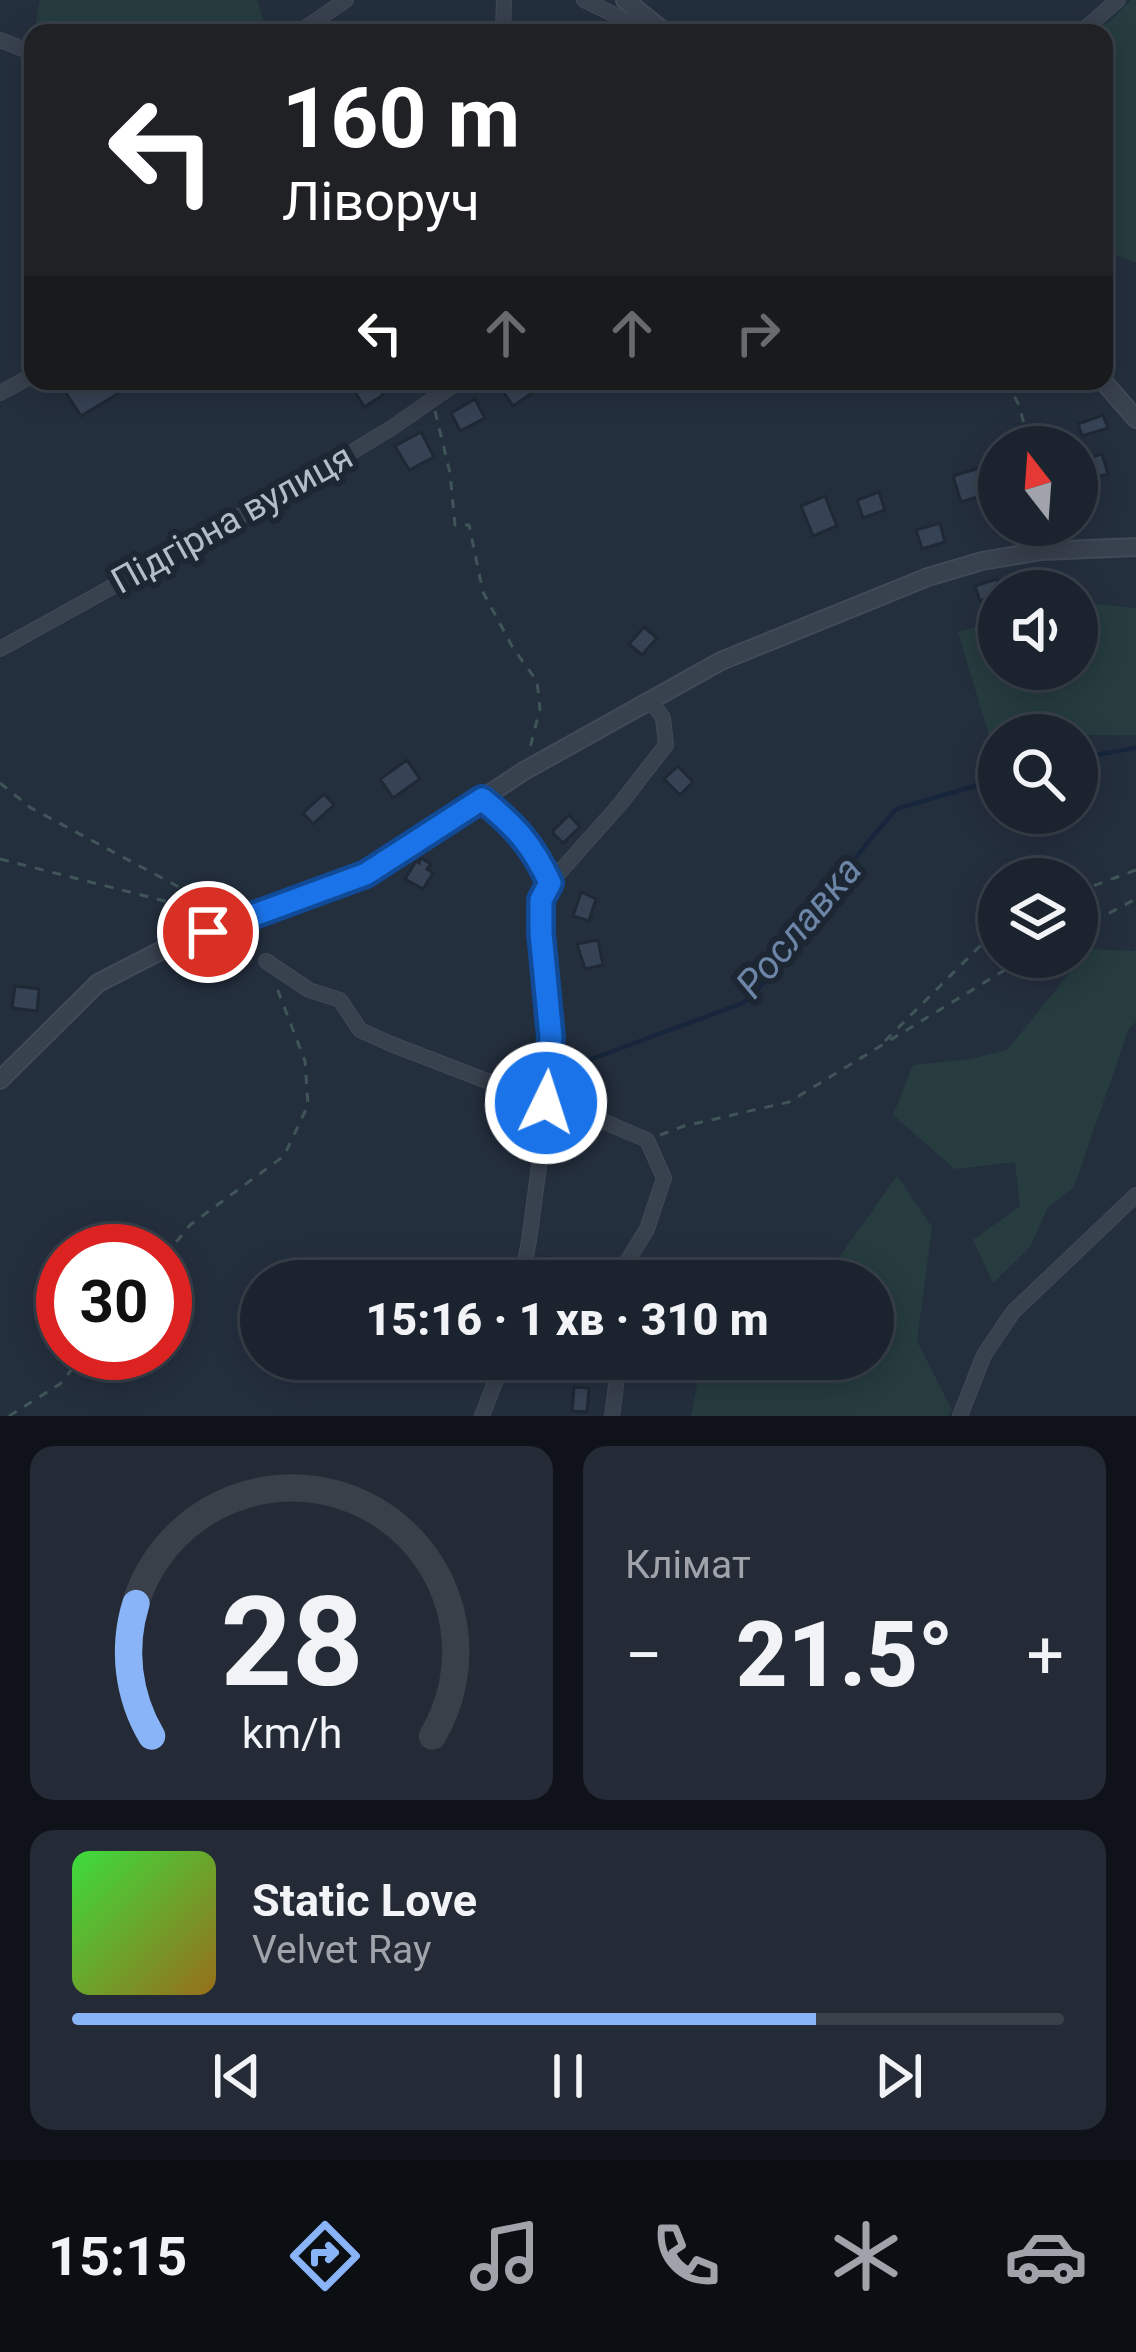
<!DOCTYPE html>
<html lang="uk">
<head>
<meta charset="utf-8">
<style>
	:root { --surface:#1b232e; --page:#242b36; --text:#f1f3f6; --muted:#a0a4aa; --line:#39404a; --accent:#8ab4f8 }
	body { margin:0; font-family:Roboto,sans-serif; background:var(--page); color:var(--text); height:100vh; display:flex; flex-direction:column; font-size:45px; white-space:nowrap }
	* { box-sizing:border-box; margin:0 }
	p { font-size:39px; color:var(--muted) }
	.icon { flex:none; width:66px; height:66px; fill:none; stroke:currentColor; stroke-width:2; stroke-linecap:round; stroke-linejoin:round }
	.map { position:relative; height:1416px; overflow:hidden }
	.panel { display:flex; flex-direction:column; gap:30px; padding:30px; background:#0f1319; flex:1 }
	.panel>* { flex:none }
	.guide { position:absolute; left:24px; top:24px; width:1089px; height:366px; border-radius:24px; box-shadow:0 6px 30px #0003,0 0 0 3px var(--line); background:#202124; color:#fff; overflow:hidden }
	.needle { width:78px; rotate:343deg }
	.buttons { position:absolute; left:978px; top:426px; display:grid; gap:24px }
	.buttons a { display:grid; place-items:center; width:120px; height:120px; border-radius:50%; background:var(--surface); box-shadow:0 6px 30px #0003,0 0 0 3px var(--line); font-size:60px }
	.speed { position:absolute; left:36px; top:1224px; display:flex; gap:24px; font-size:60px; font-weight:700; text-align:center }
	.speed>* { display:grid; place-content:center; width:156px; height:156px; border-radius:50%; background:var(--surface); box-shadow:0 6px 30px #0003,0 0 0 3px var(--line); line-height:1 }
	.speed .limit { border:18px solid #d22; background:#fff; color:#111 }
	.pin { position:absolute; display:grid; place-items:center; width:102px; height:102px; color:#fff; margin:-51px; border:6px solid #fff; border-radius:50%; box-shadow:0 3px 12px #0007 }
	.me { position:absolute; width:132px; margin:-66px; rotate:4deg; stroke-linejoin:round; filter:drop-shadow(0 0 9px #0008) }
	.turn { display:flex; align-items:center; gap:42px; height:252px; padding:0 60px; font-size:54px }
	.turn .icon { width:156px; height:156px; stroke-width:2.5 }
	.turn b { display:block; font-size:84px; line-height:102px }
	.lanes { display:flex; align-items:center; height:114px; padding:0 60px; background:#0003; justify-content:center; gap:60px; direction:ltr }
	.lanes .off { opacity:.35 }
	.big { font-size:90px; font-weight:800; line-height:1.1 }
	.panel .tile { flex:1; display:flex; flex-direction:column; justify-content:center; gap:18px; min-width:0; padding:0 42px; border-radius:24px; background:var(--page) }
	.panel .dial { align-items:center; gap:0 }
	.dial svg { height:312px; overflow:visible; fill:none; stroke:var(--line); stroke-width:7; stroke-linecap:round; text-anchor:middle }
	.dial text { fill:var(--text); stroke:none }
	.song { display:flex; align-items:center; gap:36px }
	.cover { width:144px; height:144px; border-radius:18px; background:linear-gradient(135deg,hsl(120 70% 55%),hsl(40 70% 35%)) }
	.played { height:12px; border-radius:6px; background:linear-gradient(90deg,var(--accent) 75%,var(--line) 75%) }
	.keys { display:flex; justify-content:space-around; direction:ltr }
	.heat { display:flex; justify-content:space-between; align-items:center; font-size:66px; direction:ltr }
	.panel .tiles { flex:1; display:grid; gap:30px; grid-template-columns:1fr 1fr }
	.tile:last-child { grid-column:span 2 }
	.trip { position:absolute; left:240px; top:1260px; width:654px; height:120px; border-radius:60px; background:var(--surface); box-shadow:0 6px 30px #0003,0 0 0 3px var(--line); font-weight:800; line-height:120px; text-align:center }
	.tab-bar { display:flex; height:192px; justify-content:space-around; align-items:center; background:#0b0e12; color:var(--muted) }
	.tab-bar .icon { width:84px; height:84px }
	.tab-bar .active { color:var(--accent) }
	.tab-bar b { font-size:54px; color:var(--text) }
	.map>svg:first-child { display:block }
	.green { fill:#263c3f }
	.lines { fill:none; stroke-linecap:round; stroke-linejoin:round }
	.stream { stroke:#17263c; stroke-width:4.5 }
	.building { fill:#364354; stroke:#1f2835; stroke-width:3 }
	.minor-casing { stroke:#414a57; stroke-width:16 }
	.tertiary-casing { stroke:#414a57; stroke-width:20 }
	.path { stroke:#3f5557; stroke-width:3; stroke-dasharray:9 9; stroke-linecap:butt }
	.minor { stroke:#38414e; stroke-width:14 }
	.tertiary { stroke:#38414e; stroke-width:16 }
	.route-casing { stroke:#114b97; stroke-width:30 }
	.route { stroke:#1a73e8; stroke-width:21 }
	.labels { text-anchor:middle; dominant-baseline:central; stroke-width:12; stroke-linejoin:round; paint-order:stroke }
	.street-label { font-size:36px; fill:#b4bcc9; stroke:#1d2633 }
	.water-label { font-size:39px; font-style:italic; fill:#6d86a8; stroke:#1d2633 }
</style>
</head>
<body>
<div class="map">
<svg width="1136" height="1416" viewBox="0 0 1136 1416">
	<rect width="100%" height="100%" fill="#242f3e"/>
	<g class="green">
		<path d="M40 0H257L268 33H34Z"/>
		<path d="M1131 0H1136V263L1104 250V33H1093L1111 20Z"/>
		<path d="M1077 602 1136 608V735H989L958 632 999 621V669H1077Z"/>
		<path d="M1136 944V1022L1129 1028 1074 1187 1048 1207 1030 1247 993 1283 973 1240 1020 1206 1015 1162 955 1169 893 1115 913 1065 971 1059 1007 1050 1089 949 1135 951Z"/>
		<path d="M897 1176 932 1227 917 1341 952 1410 948 1416H691L700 1369 708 1359H873V1281H813L827 1274Z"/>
	</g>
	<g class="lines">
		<g class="stream">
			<path d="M1077 758 1136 748"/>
			<path d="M586 1061 743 1003 769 978 864 847 896 809 999 779"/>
		</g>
	</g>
	<g class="building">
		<path d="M85 381H125L129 387 81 416 66 393Z"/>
		<path d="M349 381H375L383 395 364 407Z"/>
		<path d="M496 381H524L532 393 513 406Z"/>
		<path d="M475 399 485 418 460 431 451 413Z"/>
		<path d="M1103 415 1108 428 1082 436 1078 424Z"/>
		<path d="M421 432 434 457 409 470 395 446Z"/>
		<path d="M1102 454 1108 474 1079 483 1077 461Z"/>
		<path d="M989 465 997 491 961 502 953 476Z"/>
		<path d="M879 492 885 510 863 518 857 500Z"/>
		<path d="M825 496 837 526 813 536 801 506Z"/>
		<path d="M940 523 945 542 922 549 916 530Z"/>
		<path d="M997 579 1001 591 999 595 980 601 975 586Z"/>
		<path d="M644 627 657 638 642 655 629 644Z"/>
		<path d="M407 760 420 779 393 798 380 779Z"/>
		<path d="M678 766 693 782 680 795 664 779Z"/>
		<path d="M324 794 334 805 313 824 303 813Z"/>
		<path d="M569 815 580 827 563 843 552 832Z"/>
		<path d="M421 858 431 864 427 869 433 873 423 889 405 879 416 861 419 863Z"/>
		<path d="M581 892 596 899 589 921 573 916Z"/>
		<path d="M598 940 603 965 585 969 577 944Z"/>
		<path d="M15 986 39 989 37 1011 12 1008Z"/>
		<path d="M544 1257 568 1263 563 1281H538Z"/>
		<path d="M638 1259 658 1263 653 1281 633 1278Z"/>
		<path d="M574 1387 589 1388 587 1412 572 1411Z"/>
	</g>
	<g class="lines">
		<defs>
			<g id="minor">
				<path d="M584 0 652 33"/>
				<path d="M298 33 346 0"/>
				<path d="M503 33 504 0"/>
				<path d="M1080 33 1118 0"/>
				<path d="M0 40 33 53"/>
				<path d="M0 393 33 375"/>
				<path d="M0 649 314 475 393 427 459 381"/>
				<path d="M482 799C515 826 532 844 550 883L541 900V933L552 1037 545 1121 529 1241 521 1281"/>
				<path d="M550 883 621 803 666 745 663 718 651 701"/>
				<path d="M266 961 309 990 340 1000 360 1030 391 1044 487 1081 546 1084 572 1108 647 1140 664 1178 647 1229 615 1281"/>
				<path d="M482 1416 504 1359"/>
				<path d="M612 1416 616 1386 614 1359"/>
				<path d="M960 1416 984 1355 1013 1312 1136 1195"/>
			</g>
			<g id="tertiary">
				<path d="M625 0 666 33"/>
				<path d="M1103 381 1136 419"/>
				<path d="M0 1080 98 983 174 944 366 875 524 771 721 661 928 577 982 561 1041 551 1136 547"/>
			</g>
		</defs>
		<use href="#minor" class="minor-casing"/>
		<use href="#tertiary" class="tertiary-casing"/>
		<g class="path">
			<path d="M1006 381 1019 405 1030 447"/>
			<path d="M435 411 450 473 455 525H469L483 592 513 648 537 681 540 709 529 752"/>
			<path d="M1038 525 1040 538"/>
			<path d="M0 783 31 808 222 910"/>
			<path d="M0 859 212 913"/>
			<path d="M1077 892 1136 870"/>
			<path d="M1077 930 1136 899"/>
			<path d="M885 1041 999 927"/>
			<path d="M505 1097 533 1114"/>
			<path d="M660 1135 684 1126 789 1102 1026 957"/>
			<path d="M165 1256 190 1225 284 1156 308 1105 305 1061 275 983"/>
			<path d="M9 1416 60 1384 85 1353"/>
		</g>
		<use href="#minor" class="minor"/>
		<use href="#tertiary" class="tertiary"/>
	</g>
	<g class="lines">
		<defs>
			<path id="route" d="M208 932 366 874 482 799C515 826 532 844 550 883L541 900V933L551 1037 546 1103"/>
		</defs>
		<use href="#route" class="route-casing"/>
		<use href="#route" class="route"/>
	</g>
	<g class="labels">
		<g class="street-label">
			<text transform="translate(232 519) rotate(-29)">Підгірна вулиця</text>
		</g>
		<g class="water-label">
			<text transform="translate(799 927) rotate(-50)">Рославка</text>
		</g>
	</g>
</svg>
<div class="buttons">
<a><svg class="needle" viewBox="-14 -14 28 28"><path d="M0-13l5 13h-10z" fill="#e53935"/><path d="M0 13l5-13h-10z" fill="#a0a4aa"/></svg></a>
<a><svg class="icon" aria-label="sound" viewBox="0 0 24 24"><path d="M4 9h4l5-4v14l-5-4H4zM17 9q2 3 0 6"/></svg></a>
<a><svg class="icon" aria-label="search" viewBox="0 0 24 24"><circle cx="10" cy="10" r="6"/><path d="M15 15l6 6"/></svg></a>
<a><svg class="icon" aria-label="layers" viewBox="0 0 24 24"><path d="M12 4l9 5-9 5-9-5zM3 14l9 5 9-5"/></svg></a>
</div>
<div class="speed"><div class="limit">30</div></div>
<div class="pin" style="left:208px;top:932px;background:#d93025"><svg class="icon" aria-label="arrive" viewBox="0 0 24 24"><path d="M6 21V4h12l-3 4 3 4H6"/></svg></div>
<svg class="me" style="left:546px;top:1103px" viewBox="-20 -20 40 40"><circle r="17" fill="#1a73e8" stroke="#fff" stroke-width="3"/><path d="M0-11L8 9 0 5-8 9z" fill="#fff"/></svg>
<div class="trip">15:16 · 1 хв · 310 m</div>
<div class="guide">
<div class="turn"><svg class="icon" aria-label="left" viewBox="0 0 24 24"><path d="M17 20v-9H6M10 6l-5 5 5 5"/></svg><div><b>160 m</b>Ліворуч</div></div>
<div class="lanes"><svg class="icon" aria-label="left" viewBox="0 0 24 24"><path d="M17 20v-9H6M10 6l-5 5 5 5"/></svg><svg class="icon off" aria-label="ahead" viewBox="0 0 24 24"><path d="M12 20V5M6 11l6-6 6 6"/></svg><svg class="icon off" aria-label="ahead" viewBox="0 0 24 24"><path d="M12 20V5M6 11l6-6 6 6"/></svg><svg class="icon off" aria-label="right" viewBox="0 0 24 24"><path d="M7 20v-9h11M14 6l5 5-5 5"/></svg></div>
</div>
</div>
<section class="panel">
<div class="tiles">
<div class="tile dial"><svg viewBox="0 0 100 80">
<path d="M14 69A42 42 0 1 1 86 69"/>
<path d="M14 69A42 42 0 0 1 10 35" stroke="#8ab4f8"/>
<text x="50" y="56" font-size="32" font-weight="700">28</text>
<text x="50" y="72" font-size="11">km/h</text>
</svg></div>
<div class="tile"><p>Клімат</p>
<div class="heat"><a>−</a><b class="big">21.5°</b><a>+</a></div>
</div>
<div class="tile">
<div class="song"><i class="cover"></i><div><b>Static Love</b><p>Velvet Ray</p></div></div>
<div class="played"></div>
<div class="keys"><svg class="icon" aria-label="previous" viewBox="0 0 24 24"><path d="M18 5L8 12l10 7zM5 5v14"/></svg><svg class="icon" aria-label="pause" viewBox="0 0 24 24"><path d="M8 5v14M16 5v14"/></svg><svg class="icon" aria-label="next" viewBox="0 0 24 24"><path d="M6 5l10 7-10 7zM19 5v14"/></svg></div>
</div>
</div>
</section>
<nav class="tab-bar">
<b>15:15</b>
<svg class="icon active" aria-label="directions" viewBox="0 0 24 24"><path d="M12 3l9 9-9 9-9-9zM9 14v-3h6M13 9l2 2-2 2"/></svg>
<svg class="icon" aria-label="music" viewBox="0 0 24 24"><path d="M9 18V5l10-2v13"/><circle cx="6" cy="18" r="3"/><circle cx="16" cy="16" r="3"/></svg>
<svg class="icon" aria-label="phone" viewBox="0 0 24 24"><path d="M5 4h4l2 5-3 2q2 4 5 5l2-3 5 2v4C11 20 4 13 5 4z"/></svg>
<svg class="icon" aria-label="climate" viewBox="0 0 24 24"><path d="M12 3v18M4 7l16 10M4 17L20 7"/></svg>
<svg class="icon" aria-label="car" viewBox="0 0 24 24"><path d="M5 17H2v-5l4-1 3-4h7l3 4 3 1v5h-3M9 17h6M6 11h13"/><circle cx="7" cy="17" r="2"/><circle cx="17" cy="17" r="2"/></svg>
</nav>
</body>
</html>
